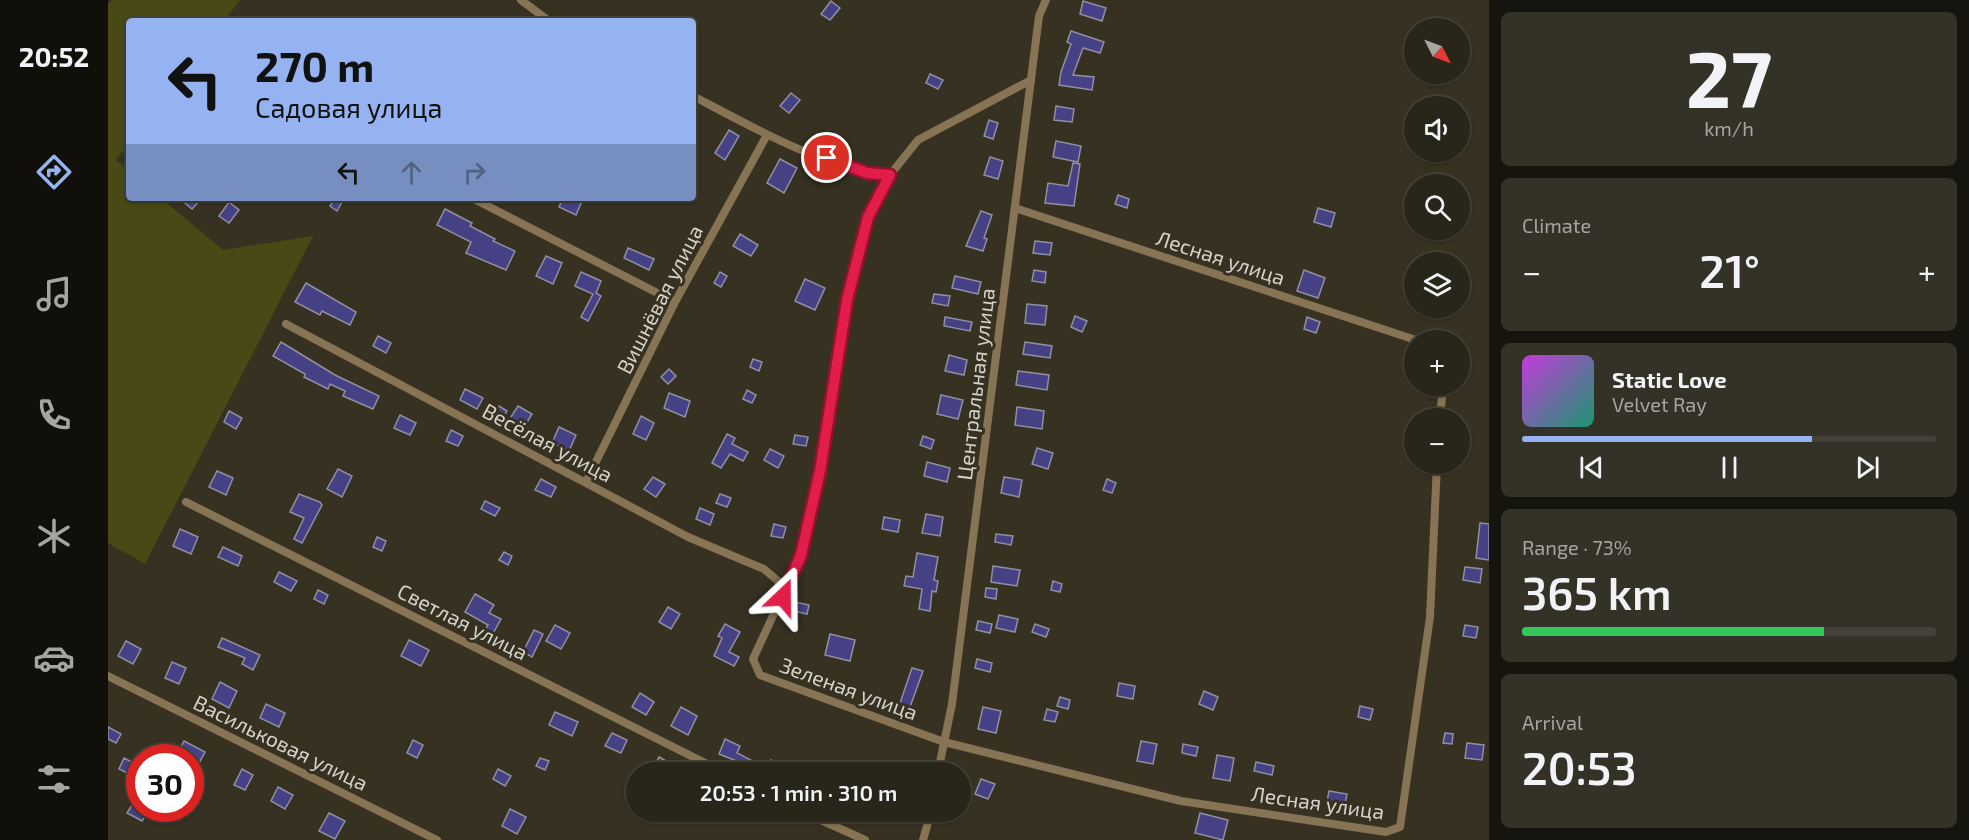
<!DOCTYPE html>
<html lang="en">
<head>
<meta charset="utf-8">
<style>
	:root { --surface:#282519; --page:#343126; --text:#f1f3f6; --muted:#a5a5a2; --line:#444238; --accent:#95b2f1 }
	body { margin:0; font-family:"Exo 2",sans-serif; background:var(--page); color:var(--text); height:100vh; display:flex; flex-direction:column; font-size:22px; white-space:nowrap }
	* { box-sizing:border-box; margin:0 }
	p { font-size:20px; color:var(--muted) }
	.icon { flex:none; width:33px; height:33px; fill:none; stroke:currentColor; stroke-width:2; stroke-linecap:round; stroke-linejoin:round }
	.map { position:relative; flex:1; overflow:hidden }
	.sheet { display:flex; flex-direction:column; gap:12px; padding:12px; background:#16140e; width:480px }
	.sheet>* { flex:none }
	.guide { position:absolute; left:18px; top:18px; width:570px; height:183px; border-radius:6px; box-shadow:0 2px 4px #0004,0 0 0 2px var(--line); background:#95b2f1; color:#111; overflow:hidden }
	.needle { width:39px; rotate:132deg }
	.fabs { position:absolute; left:1296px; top:18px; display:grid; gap:12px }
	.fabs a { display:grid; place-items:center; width:66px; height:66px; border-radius:50%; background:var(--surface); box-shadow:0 2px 4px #0004,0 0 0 2px var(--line); font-size:30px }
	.speed { position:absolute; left:18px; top:744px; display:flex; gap:12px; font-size:30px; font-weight:700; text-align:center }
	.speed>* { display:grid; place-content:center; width:78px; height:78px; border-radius:50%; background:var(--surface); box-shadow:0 2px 4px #0004,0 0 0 2px var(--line); line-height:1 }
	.speed .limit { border:9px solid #d22; background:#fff; color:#111 }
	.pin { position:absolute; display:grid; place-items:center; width:51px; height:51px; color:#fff; margin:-26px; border:3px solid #fff; border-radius:50%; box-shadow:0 2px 6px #0007 }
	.me { position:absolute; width:66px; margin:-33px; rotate:23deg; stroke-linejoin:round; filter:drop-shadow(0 0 4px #0008) }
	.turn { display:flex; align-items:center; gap:21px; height:126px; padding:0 30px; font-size:27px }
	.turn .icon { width:78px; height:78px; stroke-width:2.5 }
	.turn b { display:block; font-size:42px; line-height:51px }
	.lanes { display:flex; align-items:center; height:57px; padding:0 30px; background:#0003; justify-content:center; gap:30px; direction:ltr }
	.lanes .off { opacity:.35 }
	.big { font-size:45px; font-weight:600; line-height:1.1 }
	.sheet .widget { flex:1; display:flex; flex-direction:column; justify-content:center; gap:9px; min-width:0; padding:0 21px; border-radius:9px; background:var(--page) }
	.sheet .dial { align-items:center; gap:0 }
	.dial b { font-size:78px; line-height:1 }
	.song { display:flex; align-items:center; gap:18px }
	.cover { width:72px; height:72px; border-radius:9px; background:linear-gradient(135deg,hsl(290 70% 55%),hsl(160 70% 35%)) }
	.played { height:6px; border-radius:3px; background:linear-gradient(90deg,var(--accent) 70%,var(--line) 70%) }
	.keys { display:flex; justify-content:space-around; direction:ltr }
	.heat { display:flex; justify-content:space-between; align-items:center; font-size:33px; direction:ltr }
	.charge { height:9px; border-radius:4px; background:linear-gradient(90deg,#34c759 73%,var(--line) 0) }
	.trip { position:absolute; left:518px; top:762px; width:345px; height:60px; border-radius:30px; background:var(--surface); box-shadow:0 2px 4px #0004,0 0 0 2px var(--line); font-weight:600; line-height:60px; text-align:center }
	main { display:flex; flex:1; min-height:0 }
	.menu { display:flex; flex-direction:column; width:108px; justify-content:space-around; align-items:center; background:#100f0a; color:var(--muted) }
	.menu .icon { width:42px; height:42px }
	.menu .selected { color:var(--accent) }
	.menu b { font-size:27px; color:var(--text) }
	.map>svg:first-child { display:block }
	.green { fill:#484915 }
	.building { fill:#464184; stroke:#8f90a2; stroke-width:1.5 }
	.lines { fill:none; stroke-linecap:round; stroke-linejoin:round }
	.street { stroke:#867455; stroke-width:8 }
	.route-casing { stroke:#92132f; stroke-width:15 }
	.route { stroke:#e11d48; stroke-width:10 }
	.labels { text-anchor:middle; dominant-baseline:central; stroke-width:6; stroke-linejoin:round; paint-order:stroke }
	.street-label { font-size:21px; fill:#d5d2c9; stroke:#363121 }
</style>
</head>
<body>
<main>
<nav class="menu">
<b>20:52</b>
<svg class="icon selected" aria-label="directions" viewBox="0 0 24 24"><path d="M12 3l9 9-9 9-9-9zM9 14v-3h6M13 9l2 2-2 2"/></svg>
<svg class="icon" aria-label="music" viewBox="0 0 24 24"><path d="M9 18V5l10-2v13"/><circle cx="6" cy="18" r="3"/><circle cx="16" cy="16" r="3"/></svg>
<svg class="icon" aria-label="phone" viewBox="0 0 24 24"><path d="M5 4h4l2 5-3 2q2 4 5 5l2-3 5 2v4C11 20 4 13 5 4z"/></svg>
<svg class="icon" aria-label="climate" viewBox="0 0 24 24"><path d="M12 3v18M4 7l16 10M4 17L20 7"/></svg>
<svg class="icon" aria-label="car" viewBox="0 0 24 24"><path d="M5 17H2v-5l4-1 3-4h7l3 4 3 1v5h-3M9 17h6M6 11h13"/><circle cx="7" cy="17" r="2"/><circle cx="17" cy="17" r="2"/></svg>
<svg class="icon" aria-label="filters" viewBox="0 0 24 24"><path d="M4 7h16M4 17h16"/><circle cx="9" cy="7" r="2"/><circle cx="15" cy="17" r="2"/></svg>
</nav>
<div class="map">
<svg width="1381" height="840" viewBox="0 0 1381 840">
	<rect width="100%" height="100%" fill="#363121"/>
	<path class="green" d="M4 0H132L116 21H21V143L8 160 21 171V198H53L115 250 205 236 37 564 0 543V4Z"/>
	<g class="building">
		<path d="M723 1 732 8 722 20 713 14Z"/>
		<path d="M975 1 998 8 994 21 972 14Z"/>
		<path d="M963 31 996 42 992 53 975 48 965 75 986 77 984 90 951 85 953 72 963 44 959 42Z"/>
		<path d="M822 74 835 80 830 89 818 83Z"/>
		<path d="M683 93 692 100 681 113 672 106Z"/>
		<path d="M948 106 966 109 964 122 946 120Z"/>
		<path d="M881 120 890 123 885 139 876 136Z"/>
		<path d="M621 130 631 136 617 160 607 153Z"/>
		<path d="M948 141 973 146 970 162 945 157Z"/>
		<path d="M882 157 895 161 890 179 876 175Z"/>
		<path d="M672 159 689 168 676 193 659 183Z"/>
		<path d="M965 163 972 164 966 206 937 203 940 183 960 186Z"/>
		<path d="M1010 195 1021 199 1019 208 1007 204Z"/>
		<path d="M71 198H94L84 209Z"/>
		<path d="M227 198H236L229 211 222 206Z"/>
		<path d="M455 198 474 201 468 215 451 207Z"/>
		<path d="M121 202 131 210 121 223 111 216Z"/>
		<path d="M1210 208 1227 213 1223 227 1206 222Z"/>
		<path d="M337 209 364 223 362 226 387 239 385 241 407 251 398 270 358 253 363 242 329 225Z"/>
		<path d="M873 211 884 215 876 238 879 239 875 251 858 246Z"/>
		<path d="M632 234 650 245 643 256 625 246Z"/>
		<path d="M927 241 944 243 942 255 925 253Z"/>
		<path d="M520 248 546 259 541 270 516 258Z"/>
		<path d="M438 256 454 263 445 284 428 276Z"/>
		<path d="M926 270 938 272 937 283 924 281Z"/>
		<path d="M1196 270 1217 278 1210 298 1189 291Z"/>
		<path d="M473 272 493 281 488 293 493 296 480 321 473 317 485 294 467 286Z"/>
		<path d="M612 272 619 276 613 287 606 283Z"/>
		<path d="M847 276 873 282 870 294 844 288Z"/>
		<path d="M697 279 717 288 707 310 687 301Z"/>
		<path d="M198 283 248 312 242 325 214 311 212 315 187 302Z"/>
		<path d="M826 294 842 296 840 306 824 303Z"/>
		<path d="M919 304 939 306 937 325 917 323Z"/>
		<path d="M967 316 979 321 974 332 963 327Z"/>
		<path d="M837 317 864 322 862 331 836 326Z"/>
		<path d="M1199 317 1212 322 1208 333 1196 329Z"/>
		<path d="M270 336 283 343 278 353 265 346Z"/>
		<path d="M173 342 227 375 271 396 265 409 235 396 237 391 222 384 220 389 196 377 197 374 165 356Z"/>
		<path d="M917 342 944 346 942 358 915 354Z"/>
		<path d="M841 355 859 360 856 375 837 371Z"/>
		<path d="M645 359 654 362 651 371 642 367Z"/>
		<path d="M561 369 568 376 560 384 553 377Z"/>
		<path d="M910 371 941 375 939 390 908 385Z"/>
		<path d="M357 389 375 398 369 409 352 400Z"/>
		<path d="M639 390 648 395 644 403 635 399Z"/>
		<path d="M561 393 582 401 577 417 556 408Z"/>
		<path d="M833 395 855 400 850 419 829 414Z"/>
		<path d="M391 406 399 411 393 421 384 416Z"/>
		<path d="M410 406 424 414 415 429 401 420Z"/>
		<path d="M909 407 936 411 934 429 907 425Z"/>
		<path d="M121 411 134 418 128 429 116 422Z"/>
		<path d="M292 415 308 423 302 435 286 428Z"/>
		<path d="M533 416 546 423 538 440 525 434Z"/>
		<path d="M451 427 468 435 461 451 444 443Z"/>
		<path d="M343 430 355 436 350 446 338 441Z"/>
		<path d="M619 434 627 438 624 444 640 452 635 461 622 454 613 468 604 463Z"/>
		<path d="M687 435 700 437 698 446 685 444Z"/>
		<path d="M815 436 826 440 823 449 812 445Z"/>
		<path d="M929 448 945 453 940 469 924 464Z"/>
		<path d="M662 449 676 456 670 468 656 460Z"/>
		<path d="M819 462 842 468 839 482 816 476Z"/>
		<path d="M230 469 244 476 234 497 219 489Z"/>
		<path d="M109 471 125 478 118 495 101 487Z"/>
		<path d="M545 477 557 484 548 497 536 489Z"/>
		<path d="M896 477 914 480 911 497 893 493Z"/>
		<path d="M433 479 448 487 443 497 427 490Z"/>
		<path d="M999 479 1008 483 1004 493 995 490Z"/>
		<path d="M191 494 212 502 214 505 194 543 186 539 196 518 182 512Z"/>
		<path d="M612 494 623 498 619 507 608 503Z"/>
		<path d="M377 501 392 508 387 516 373 509Z"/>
		<path d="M592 508 606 514 602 525 588 519Z"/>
		<path d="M818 514 835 517 832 536 814 533Z"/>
		<path d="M776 517 792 520 790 532 774 529Z"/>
		<path d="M1372 523 1381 524V560L1368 558Z"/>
		<path d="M666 524 678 527 675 538 663 536Z"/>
		<path d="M72 529 90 537 83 554 65 546Z"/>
		<path d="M888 534 905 536 903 545 887 542Z"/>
		<path d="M269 537 278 541 274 551 265 547Z"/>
		<path d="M115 547 134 556 130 566 110 557Z"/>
		<path d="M396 552 404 556 400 565 391 560Z"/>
		<path d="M809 553 830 557 826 580 830 581 828 592 824 591 822 611 811 609 814 589 796 586 798 576 805 577Z"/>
		<path d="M885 566 912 570 909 586 883 582Z"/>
		<path d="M1357 567 1374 569 1372 583 1355 580Z"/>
		<path d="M171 572 189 581 183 591 166 582Z"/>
		<path d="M945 581 954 584 952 592 943 590Z"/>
		<path d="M878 588 889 589 888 599 877 597Z"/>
		<path d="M210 590 220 595 216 604 206 599Z"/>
		<path d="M367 594 386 605 381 613 393 619 383 637 375 633 380 625 357 612Z"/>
		<path d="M687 602 701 605 699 614 686 611Z"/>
		<path d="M560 607 572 614 563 629 551 622Z"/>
		<path d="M891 615 910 619 907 632 888 628Z"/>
		<path d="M870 621 884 624 882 633 868 630Z"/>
		<path d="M617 624 632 632 621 652 631 657 626 666 606 656 614 638 610 636Z"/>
		<path d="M927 624 941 629 938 637 924 632Z"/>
		<path d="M447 625 462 633 453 649 438 641Z"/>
		<path d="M1357 625 1370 627 1368 638 1355 636Z"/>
		<path d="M426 630 435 634 424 657 415 652Z"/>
		<path d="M722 634 747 640 742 661 717 655Z"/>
		<path d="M114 638 152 655 145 670 134 664 137 658 110 647Z"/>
		<path d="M301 640 321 650 313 666 293 656Z"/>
		<path d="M18 641 33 649 25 664 10 656Z"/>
		<path d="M869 659 884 663 882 672 867 668Z"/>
		<path d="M64 662 78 668 71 684 57 678Z"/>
		<path d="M804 668 815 671 802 707 792 703Z"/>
		<path d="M112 682 129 691 121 708 104 699Z"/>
		<path d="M1011 683 1027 686 1025 699 1009 696Z"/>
		<path d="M1096 691 1110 697 1105 710 1091 704Z"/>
		<path d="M532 693 546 702 538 715 524 707Z"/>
		<path d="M952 697 962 700 960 709 949 706Z"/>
		<path d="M158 704 177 713 171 727 152 718Z"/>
		<path d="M1252 706 1265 709 1262 720 1250 717Z"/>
		<path d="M573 707 589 716 580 735 563 726Z"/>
		<path d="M875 707 893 711 888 733 870 729Z"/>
		<path d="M939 709 950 712 947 722 936 720Z"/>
		<path d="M447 712 470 722 464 736 441 725Z"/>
		<path d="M0 727 13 734 8 743 0 739Z"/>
		<path d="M504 733 519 740 513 753 497 746Z"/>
		<path d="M1337 733 1345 734 1344 744 1335 743Z"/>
		<path d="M617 739 632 746 629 753 658 768 663 760 683 772H647L635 766 636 764 611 754Z"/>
		<path d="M305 740 315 745 309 758 299 753Z"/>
		<path d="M76 741 97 752 82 780V758H67Z"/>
		<path d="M1033 741 1049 744 1045 764 1029 761Z"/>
		<path d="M1359 743 1376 745 1374 760 1357 758Z"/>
		<path d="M1075 744 1090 747 1088 756 1074 753Z"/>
		<path d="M1109 755 1126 758 1122 781 1105 778Z"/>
		<path d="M551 757 567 766 564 772H543Z"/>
		<path d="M16 758 24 762 19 773 11 769Z"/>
		<path d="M432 758 441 761 437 770 428 766Z"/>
		<path d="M1148 762 1166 766 1164 775 1146 771Z"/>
		<path d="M134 769 145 775 137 790 126 785Z"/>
		<path d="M390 769 403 776 397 786 385 779Z"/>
		<path d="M873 779 887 784 880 799 867 794Z"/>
		<path d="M170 787 185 795 177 809 163 801Z"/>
		<path d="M1221 791 1239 794 1236 809 1218 807Z"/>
		<path d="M24 805 39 813 34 821 19 813Z"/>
		<path d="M402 809 418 817 409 834 394 826Z"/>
		<path d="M221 813 237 821 227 839 211 831Z"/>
		<path d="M1092 813 1120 820 1115 840 1087 833Z"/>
	</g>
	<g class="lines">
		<g class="street">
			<path d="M413 0 441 21"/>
			<path d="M585 96C638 124 723 172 782 175L810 140 923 80"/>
			<path d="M782 175 760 217 734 320 712 471 693 555 645 659 652 675 836 742 1073 801 1278 832 1292 827 1322 617 1329 464"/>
			<path d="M364 198 567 302"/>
			<path d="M907 208 1308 340"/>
			<path d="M178 324 580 537 656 569 670 581 675 597"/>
			<path d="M1332 418 1335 386"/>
			<path d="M478 482 567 302 659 135"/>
			<path d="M78 502 615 772"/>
			<path d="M0 676 329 840"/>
			<path d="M830 772 844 704 931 16 938 0"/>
			<path d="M695 812 757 840"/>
			<path d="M815 840 823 812"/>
		</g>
	</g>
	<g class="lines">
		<defs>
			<path id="route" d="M675 597 693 555 712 471 739 300 760 217 782 175 759 173 719 158"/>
		</defs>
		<use href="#route" class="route-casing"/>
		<use href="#route" class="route"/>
	</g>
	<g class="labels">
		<g class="street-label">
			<text transform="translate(1113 257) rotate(18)">Лесная улица</text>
			<text transform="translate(551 299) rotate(-63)">Вишнёвая улица</text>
			<text transform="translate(867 384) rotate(-83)">Центральная улица</text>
			<text transform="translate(440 442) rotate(28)">Весёлая улица</text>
			<text transform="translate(355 621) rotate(27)">Светлая улица</text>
			<text transform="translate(741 688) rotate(20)">Зеленая улица</text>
			<text transform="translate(173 742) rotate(26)">Васильковая улица</text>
			<text transform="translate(1210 802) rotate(8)">Лесная улица</text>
		</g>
	</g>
</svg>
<div class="fabs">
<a><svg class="needle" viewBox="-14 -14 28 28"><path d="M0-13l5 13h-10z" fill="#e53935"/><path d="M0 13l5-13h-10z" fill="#a5a5a2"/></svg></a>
<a><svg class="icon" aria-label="sound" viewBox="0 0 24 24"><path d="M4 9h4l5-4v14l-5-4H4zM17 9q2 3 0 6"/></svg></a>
<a><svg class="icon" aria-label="search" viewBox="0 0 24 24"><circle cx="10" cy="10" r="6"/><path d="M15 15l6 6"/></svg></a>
<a><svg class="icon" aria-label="layers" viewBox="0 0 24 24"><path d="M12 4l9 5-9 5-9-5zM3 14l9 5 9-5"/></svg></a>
<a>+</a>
<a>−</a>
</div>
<div class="speed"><div class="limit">30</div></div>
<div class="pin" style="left:719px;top:158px;background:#d93025"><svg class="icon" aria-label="arrive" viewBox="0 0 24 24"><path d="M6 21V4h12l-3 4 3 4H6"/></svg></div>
<svg class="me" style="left:675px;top:597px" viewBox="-20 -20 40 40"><path d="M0-17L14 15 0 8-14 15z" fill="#e11d48" stroke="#fff" stroke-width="4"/></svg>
<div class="trip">20:53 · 1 min · 310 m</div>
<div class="guide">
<div class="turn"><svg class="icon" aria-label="left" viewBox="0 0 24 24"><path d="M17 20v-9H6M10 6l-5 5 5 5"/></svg><div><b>270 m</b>Садовая улица</div></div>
<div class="lanes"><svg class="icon" aria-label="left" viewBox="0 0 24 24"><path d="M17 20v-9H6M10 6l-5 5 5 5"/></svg><svg class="icon off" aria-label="ahead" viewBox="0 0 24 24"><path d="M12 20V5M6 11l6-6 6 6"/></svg><svg class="icon off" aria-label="right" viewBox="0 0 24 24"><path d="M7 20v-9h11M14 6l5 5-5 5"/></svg></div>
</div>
</div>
<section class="sheet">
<div class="widget dial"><b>27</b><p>km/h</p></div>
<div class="widget"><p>Climate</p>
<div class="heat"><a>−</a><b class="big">21°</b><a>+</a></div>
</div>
<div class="widget">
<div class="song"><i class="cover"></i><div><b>Static Love</b><p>Velvet Ray</p></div></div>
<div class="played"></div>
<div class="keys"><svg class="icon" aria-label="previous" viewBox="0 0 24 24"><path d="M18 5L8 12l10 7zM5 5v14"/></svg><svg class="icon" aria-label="pause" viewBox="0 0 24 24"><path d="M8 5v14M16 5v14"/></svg><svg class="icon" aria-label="next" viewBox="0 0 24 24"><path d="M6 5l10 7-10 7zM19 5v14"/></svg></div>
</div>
<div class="widget"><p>Range · 73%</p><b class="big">365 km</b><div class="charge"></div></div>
<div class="widget"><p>Arrival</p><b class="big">20:53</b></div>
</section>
</main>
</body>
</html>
